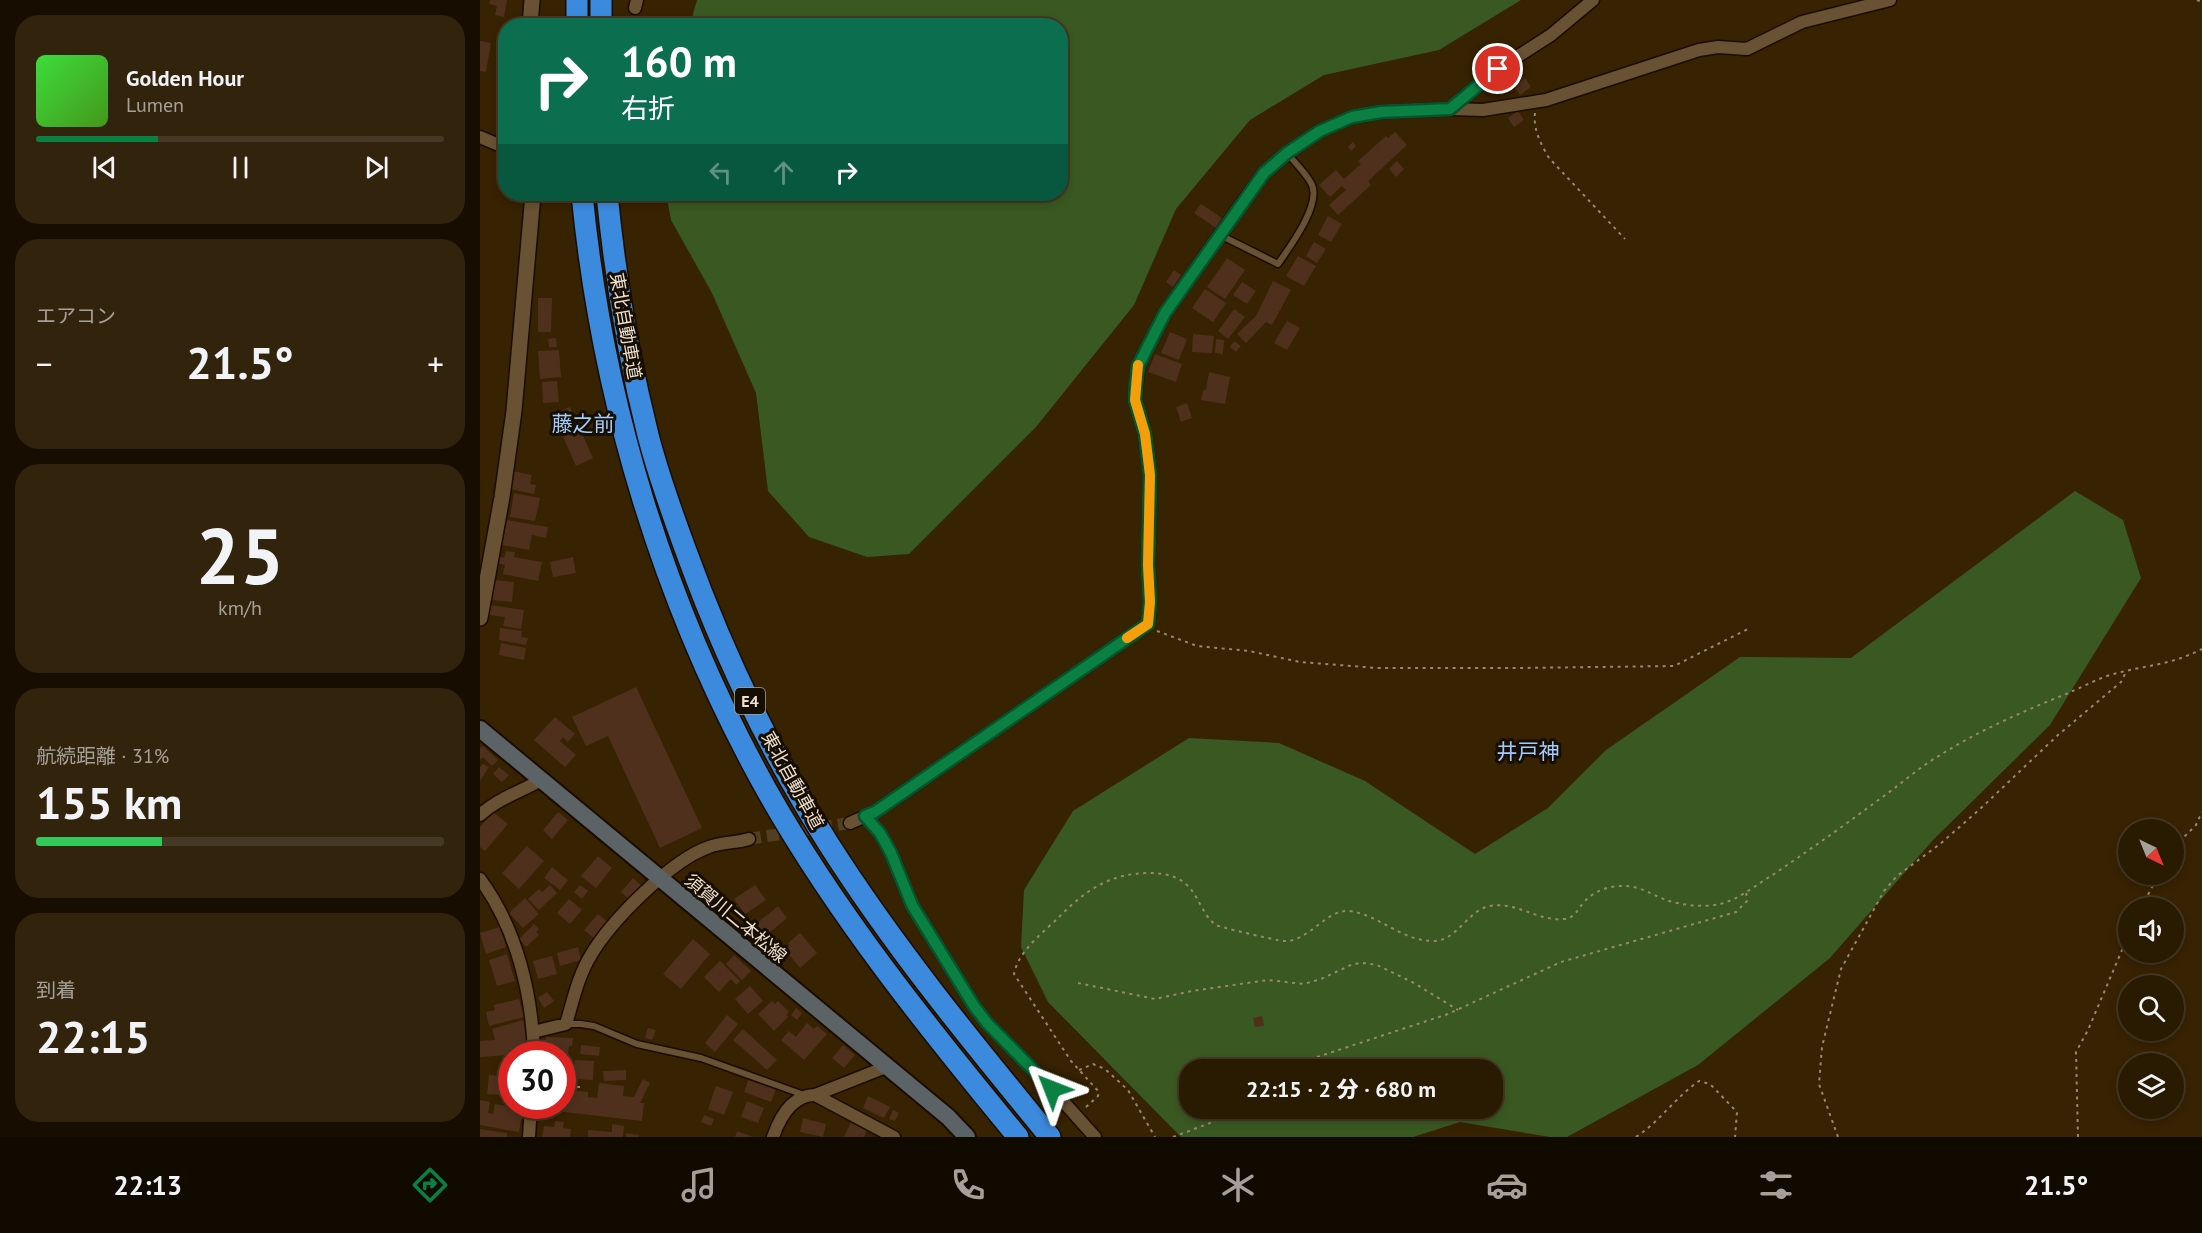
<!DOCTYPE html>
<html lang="ja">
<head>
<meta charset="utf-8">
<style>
	:root { --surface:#291a02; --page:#31230c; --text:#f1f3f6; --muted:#a5a199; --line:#453824; --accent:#0b8043 }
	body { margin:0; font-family:"PT Sans","Noto Sans JP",sans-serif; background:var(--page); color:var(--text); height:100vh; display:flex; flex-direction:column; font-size:22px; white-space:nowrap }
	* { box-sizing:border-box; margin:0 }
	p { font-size:20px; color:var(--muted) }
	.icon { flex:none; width:33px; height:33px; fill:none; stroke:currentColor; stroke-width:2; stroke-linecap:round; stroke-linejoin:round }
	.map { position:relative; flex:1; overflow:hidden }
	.side { display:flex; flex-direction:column; gap:15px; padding:15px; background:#170e01; width:480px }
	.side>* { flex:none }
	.guide { position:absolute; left:18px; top:18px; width:570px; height:183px; border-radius:24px; box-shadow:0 3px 9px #0003,0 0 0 2px var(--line); background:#0b6e4f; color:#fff; overflow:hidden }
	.needle { width:39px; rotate:137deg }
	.controls { position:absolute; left:1638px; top:819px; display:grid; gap:12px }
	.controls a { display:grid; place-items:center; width:66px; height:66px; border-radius:50%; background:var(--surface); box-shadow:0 3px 9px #0003,0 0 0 2px var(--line); font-size:30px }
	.speed { position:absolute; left:18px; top:1041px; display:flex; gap:12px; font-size:30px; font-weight:700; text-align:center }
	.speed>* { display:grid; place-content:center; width:78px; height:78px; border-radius:50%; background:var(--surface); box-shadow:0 3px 9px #0003,0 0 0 2px var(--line); line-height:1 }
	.speed .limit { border:9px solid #d22; background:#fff; color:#111 }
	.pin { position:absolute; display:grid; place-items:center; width:51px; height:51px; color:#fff; margin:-26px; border:3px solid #fff; border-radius:50%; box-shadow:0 2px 6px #0007 }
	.me { position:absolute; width:66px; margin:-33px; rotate:315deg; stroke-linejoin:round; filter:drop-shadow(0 0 4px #0008) }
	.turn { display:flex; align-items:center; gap:21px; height:126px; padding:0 24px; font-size:27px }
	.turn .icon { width:78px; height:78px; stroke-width:2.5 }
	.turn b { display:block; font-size:42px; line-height:51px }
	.lanes { display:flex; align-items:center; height:57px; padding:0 24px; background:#0003; justify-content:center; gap:30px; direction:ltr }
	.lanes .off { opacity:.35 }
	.big { font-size:45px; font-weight:800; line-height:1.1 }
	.side .widget { flex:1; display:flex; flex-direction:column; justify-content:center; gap:9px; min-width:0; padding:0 21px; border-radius:24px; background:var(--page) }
	.side .dial { align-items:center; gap:0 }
	.dial b { font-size:78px; line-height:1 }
	.song { display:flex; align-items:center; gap:18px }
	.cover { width:72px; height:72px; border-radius:9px; background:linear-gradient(135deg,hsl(120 70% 55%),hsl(100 70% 35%)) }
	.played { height:6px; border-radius:3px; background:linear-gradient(90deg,var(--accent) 30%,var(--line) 30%) }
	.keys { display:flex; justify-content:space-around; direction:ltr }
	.heat { display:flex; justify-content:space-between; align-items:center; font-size:33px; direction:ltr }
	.charge { height:9px; border-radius:4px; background:linear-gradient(90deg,#34c759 31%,var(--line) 0) }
	.trip { position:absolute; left:699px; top:1059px; width:324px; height:60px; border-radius:24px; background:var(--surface); box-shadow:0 3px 9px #0003,0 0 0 2px var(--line); font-weight:800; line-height:60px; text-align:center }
	.tabs { display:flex; height:96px; justify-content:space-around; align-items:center; background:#100a01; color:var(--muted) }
	.tabs .icon { width:42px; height:42px }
	.tabs .on { color:var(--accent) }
	.tabs b { font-size:27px; color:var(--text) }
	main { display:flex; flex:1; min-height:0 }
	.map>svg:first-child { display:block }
	.forest { fill:#3a5822; fill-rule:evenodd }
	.building { fill:#4f301c }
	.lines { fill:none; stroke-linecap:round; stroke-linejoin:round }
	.minor-tunnel { stroke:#523e21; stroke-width:12; stroke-dasharray:12 6; stroke-linecap:butt }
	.service-casing { stroke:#1b0c00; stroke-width:9 }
	.minor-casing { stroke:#1b0c00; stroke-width:15 }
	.tertiary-casing { stroke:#1b0c00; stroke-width:18 }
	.secondary-casing { stroke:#1b0c00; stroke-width:20 }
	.motorway-casing { stroke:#1b0c00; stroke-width:24 }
	.path { stroke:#998870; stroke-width:2; stroke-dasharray:3 4.5; stroke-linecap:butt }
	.service { stroke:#695233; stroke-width:6 }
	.minor { stroke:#695233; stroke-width:12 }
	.tertiary { stroke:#695233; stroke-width:15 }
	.secondary { stroke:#5c6366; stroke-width:16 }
	.motorway { stroke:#3c8ade; stroke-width:21 }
	.route-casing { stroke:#07532c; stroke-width:15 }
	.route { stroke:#0b8043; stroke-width:10 }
	.slow { stroke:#f59e0b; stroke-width:10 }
	.labels { text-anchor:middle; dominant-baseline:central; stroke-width:6; stroke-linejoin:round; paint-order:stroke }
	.shield { fill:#170e03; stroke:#ada091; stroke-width:1.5 }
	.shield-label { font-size:16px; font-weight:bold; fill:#eddfce }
	.street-label { font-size:18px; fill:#eddfce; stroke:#170e03 }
	.quarter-label { font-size:21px; fill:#a2cafa; stroke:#170e03 }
</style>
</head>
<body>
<main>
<section class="side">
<div class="widget">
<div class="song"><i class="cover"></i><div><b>Golden Hour</b><p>Lumen</p></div></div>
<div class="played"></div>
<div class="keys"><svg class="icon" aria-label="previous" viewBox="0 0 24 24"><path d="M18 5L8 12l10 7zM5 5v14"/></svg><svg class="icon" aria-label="pause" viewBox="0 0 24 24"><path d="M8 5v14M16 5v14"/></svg><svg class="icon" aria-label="next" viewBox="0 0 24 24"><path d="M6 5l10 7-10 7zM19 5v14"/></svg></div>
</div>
<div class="widget"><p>エアコン</p>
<div class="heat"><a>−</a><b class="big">21.5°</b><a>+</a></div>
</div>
<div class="widget dial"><b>25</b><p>km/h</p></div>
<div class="widget"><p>航続距離 · 31%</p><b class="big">155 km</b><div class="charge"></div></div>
<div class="widget"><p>到着</p><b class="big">22:15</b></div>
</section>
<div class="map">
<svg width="1722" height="1137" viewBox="0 0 1722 1137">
	<rect width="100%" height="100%" fill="#372202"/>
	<g class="forest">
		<path d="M217 0H1041L959 50 844 75 770 120 696 209 654 305 556 427 429 554 387 557 329 537 288 491 276 393 232 293 191 220 186 194H580V26L210 25Z"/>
		<path d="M1595 491 1643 520 1661 578 1570 725 1453 840 1350 958 1218 1065 1087 1137H1070L980 1122 933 1137H701L568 1002 541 947 544 890 593 811 709 738 799 743 885 781 995 854 1068 808 1126 750 1260 657 1371 658ZM710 1070H1012V1108H710Z"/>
	</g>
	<g class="building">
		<path d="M10 0H27L24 17 15 15 17 6 9 4Z"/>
		<path d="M0 41 11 43 6 72 0 71Z"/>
		<path d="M1045 78 1051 87 1040 95 1033 86Z"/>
		<path d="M1038 111 1044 120 1034 127 1028 118Z"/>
		<path d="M915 132 927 145 888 181 891 185 858 215 849 205 866 190 862 186 850 197 839 185 856 170 864 179 881 164 878 161 906 136 908 138Z"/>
		<path d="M873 142 876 146 871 151 868 147Z"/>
		<path d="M917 161 924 169 916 177 909 169Z"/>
		<path d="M721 204 742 218 736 228 714 213Z"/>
		<path d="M848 216 862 224 851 242 838 235Z"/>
		<path d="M834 242 846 249 837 263 826 256Z"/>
		<path d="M818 256 836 266 824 286 806 276Z"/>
		<path d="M747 258 765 270 745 299 727 287Z"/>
		<path d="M694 270 701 275 693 287 686 282Z"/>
		<path d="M793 281 811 290 792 325 786 322 766 343 757 334 776 316Z"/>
		<path d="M762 282 776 291 767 304 753 295Z"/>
		<path d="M725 289 746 303 733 322 712 308Z"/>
		<path d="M58 298H72L71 332H58Z"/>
		<path d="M754 309 765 317 748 339 738 331Z"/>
		<path d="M807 321 820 328 807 350 794 343Z"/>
		<path d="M690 332 707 339 699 360 681 353Z"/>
		<path d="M713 334 734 336 732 353 712 352Z"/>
		<path d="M76 338 77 347H69L68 339Z"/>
		<path d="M736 339 744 340 743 354 735 353Z"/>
		<path d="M754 341 761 346 756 352 750 347Z"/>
		<path d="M79 350 81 377 60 379 58 351Z"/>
		<path d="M675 354 702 364 696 382 668 372Z"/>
		<path d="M729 372 750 377 745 404 721 400 723 390H726Z"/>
		<path d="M77 381 79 402 63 403 62 382Z"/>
		<path d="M707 403 712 418 701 422 696 407Z"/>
		<path d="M90 407 113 458 96 466 73 414Z"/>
		<path d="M33 471 52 475 50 484 56 485 54 494 30 489Z"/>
		<path d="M34 493 60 498 55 521 30 517Z"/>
		<path d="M27 520 68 527 66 538 52 535 49 550 22 545Z"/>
		<path d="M26 551 35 552 34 557 62 562 58 581 23 574 25 565 17 563 18 556 24 558Z"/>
		<path d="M93 557 96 573 73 577 70 562Z"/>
		<path d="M13 580 34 582 32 602 11 600Z"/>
		<path d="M10 605 44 610 41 629 23 626 25 617 9 615Z"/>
		<path d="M20 628 42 631 41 637 48 638 46 645 19 640Z"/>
		<path d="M21 643 46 648 44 660 19 655Z"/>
		<path d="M156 687 222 828 180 848 128 736 106 746 92 717Z"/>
		<path d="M75 717 95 734 88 742 83 737 80 741 96 755 85 767 54 740Z"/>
		<path d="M3 746 18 760 12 766 3 757 0 760V748Z"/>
		<path d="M3 764 9 767 0 781V767Z"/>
		<path d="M19 767 29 775 22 782 13 774Z"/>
		<path d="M13 812 28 824 5 851 0 847V827Z"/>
		<path d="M78 812 88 820 72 839 63 830Z"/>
		<path d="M47 846 64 861 39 889 22 873Z"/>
		<path d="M118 856 132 868 116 888 101 876Z"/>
		<path d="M72 867 88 880 80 890 64 878Z"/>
		<path d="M153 878 163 887 151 901 141 892Z"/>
		<path d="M70 885 77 893 59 910 48 899 59 889 62 892Z"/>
		<path d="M100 885 108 891 102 899 94 892Z"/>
		<path d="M275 885 286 900 265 914 254 899Z"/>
		<path d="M45 898 59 914 43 928 29 913Z"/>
		<path d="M89 899 102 910 90 924 77 913Z"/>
		<path d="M298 906 307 918 289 933 286 929 276 937 270 929Z"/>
		<path d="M118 914 129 923 115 939 104 930Z"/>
		<path d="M54 924 59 929 56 932 59 935 46 947 39 939Z"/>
		<path d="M20 927 26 947 6 954 0 933Z"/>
		<path d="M320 933 337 953 320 968 305 950 310 945 308 943Z"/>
		<path d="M213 939 230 954 201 989 183 974Z"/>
		<path d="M98 947 101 960 80 966 77 953Z"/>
		<path d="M27 954 35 981 17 986 9 960Z"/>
		<path d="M254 955 271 971 262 980 246 964Z"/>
		<path d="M72 956 77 974 58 979 53 961Z"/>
		<path d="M240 961 260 981 256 985 251 979 239 992 224 977Z"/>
		<path d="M270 986 283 1001 268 1014 255 999Z"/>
		<path d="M67 992 74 1001 64 1008 58 998Z"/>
		<path d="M39 999 44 1017 9 1026 6 1012 15 1010 14 1005Z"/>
		<path d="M292 1001 295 1004 298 1001 309 1012 306 1015 308 1017 294 1031 278 1014Z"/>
		<path d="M316 1008 322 1013 317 1020 311 1015Z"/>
		<path d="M247 1015 258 1024 235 1052 225 1043Z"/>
		<path d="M782 1016 784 1026 775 1027 773 1018Z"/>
		<path d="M43 1020 49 1041 45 1042V1054L0 1057V1041L15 1040 12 1029Z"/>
		<path d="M327 1023 334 1029 337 1026 347 1034 324 1060 301 1040 309 1031 316 1037Z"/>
		<path d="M168 1028 176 1030 172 1040 165 1038Z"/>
		<path d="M263 1029 297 1060 287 1070 253 1040Z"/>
		<path d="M66 1037 93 1038 92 1046H89L88 1055 66 1054Z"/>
		<path d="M101 1045 120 1047 119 1056 100 1054Z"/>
		<path d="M363 1045 375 1055 364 1068 352 1058Z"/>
		<path d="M95 1060 114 1061 113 1080 94 1079Z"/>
		<path d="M82 1062 91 1063 90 1078H82Z"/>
		<path d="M146 1070V1080L124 1081 123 1071Z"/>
		<path d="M9 1075 31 1077 32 1096 7 1094Z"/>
		<path d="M269 1078 296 1089 291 1102 264 1092Z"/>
		<path d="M163 1079 170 1083 160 1103H164L162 1121 67 1110 68 1106H82V1094L90 1095 91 1090 108 1092V1097L117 1098 119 1083 144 1086 143 1096 154 1097Z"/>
		<path d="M236 1086 253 1092 244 1115 228 1109Z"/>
		<path d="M388 1096 410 1107 404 1118 383 1108Z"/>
		<path d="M0 1100 10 1102 8 1113 13 1114 15 1104 43 1109 39 1132 0 1125Z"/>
		<path d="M267 1101 284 1108 278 1123 261 1117Z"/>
		<path d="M413 1110 419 1113 415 1121 409 1119Z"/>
		<path d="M224 1115 234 1119 231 1126 221 1122Z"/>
		<path d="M323 1118 346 1124 343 1137 320 1132Z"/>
		<path d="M75 1121 84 1122 83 1128 91 1129 90 1137H62L64 1126 74 1127Z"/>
		<path d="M371 1122 387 1130 384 1137H364Z"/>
		<path d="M132 1124 144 1126 143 1137H108V1130L132 1132Z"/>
		<path d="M0 1129 27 1133V1137H0Z"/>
		<path d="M257 1131 273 1137H255Z"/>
		<path d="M146 1133 159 1135V1137H146Z"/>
	</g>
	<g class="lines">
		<path class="minor-tunnel" d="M269 839 370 823"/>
		<defs>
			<g id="service">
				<path d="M740 235 798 264C809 248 843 203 831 183 825 172 815 163 807 153"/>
				<path d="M87 1024H101L114 1026 157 1044 221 1058 324 1095"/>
			</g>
			<g id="minor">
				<path d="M155 8 157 0"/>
				<path d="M970 109 1003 110 1066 100 1219 50 1238 47 1267 49 1322 22 1410 0"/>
				<path d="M0 137 26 148"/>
				<path d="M0 815C17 799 40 792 61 780"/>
				<path d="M385 816 400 833 411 853 432 905 494 1006 507 1023 572 1089 615 1137"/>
				<path d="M370 823 395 812 668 624 670 602 668 565 670 475 665 434 655 400 658 366 685 313 765 199 784 173 807 153 840 131 872 117 901 112 970 109 1018 69 1071 35 1113 0"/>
				<path d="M0 879C37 929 52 994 54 1054"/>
				<path d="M53 1032 86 1024C93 1001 98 976 111 955 131 921 191 860 229 847 242 842 256 843 269 839"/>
				<path d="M335 1095 414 1137"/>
				<path d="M49 1137 51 1106"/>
				<path d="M293 1137C300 1117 312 1095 335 1095L406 1067"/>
			</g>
			<g id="tertiary">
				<path d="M50 26 52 0"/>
				<path d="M0 618 22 497 34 411 53 194"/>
			</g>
			<path id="secondary" d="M0 729 468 1117 487 1137"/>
			<g id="motorway">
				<path d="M97 26V0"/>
				<path d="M121 26V0"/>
				<path d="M102 194C122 401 184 606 286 789 355 912 448 1028 538 1137"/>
				<path d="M127 194C135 275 148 356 168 435 178 474 192 513 206 551 243 653 290 752 348 843 414 947 492 1042 570 1137"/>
			</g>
		</defs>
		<use href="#service" class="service-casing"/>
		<use href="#minor" class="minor-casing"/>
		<use href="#tertiary" class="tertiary-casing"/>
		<use href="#secondary" class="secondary-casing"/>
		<use href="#motorway" class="motorway-casing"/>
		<g class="path">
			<path d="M1717 0 1722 2"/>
			<path d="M1055 113C1053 130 1061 144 1069 158L1145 239"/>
			<path d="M677 631 717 646 769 651 820 662 897 668H1040L1194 666 1270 628"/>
			<path d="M1694 847 1716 825 1722 812"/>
			<path d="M1661 908 1679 874"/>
			<path d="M598 983 675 999 712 991 788 980 824 984 841 979 873 964 885 963 897 965 934 983 978 1010"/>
			<path d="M599 1070 613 1064 625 1069 648 1090 675 1137"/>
			<path d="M819 1070 831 1059 968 1014 1081 962 1256 912 1267 901 1266 891"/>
			<path d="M82 1087H103"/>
			<path d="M606 1107 618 1096 619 1092 591 1061 534 974C538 951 564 932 580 916 607 889 631 873 670 873 684 873 698 876 708 886 719 897 723 916 736 925 739 927 795 940 803 941 828 943 847 908 870 911 899 915 922 941 953 941 978 941 987 910 1010 906 1036 901 1059 922 1084 919 1095 918 1097 910 1104 902 1115 890 1131 885 1147 886 1161 887 1173 895 1186 900 1201 905 1224 908 1240 904 1260 899 1277 884 1294 874 1334 847 1373 819 1412 790 1428 778 1444 764 1462 754 1500 730 1544 711 1586 694 1600 688 1615 680 1630 675 1664 665 1689 666 1722 649"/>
			<path d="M693 1137 730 1123 757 1108"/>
			<path d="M1156 1137C1180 1121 1196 1097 1219 1081L1230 1084 1257 1112 1255 1137"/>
			<path d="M1358 1137 1339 1084 1342 1047 1361 969 1404 891 1417 876 1460 844 1499 810 1578 735 1641 682 1646 672"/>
			<path d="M1598 1137 1596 1052 1608 1030 1648 936"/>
		</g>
		<use href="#service" class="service"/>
		<use href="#minor" class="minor"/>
		<use href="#tertiary" class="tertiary"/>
		<use href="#secondary" class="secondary"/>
		<use href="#motorway" class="motorway"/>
	</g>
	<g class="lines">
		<defs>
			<path id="route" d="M572 1089 507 1023 494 1006 432 905 411 853 400 833 385 816 395 812 668 624 670 602 668 565 670 475 665 434 655 400 656 384 658 366 685 313 784 173 807 153 840 131 872 117 901 112 970 109 1018 69"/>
		</defs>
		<use href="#route" class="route-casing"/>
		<use href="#route" class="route"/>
		<path class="slow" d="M647 638 668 624 670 602 668 565 670 475 665 434 655 400 658 365"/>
	</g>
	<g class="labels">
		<rect class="shield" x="255" y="688" width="30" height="26" rx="4.5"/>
		<g class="shield-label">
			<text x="270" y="701">E4</text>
		</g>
		<g class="street-label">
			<text transform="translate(146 326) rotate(80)">東北自動車道</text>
			<text transform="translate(313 780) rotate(61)">東北自動車道</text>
			<text transform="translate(256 918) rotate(40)">須賀川二本松線</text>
		</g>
		<g class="quarter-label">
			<text x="103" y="423">藤之前</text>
			<text x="1048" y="751">井戸神</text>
		</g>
	</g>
</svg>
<div class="controls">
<a><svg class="needle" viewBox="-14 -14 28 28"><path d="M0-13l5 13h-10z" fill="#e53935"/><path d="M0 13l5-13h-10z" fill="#a5a199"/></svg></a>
<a><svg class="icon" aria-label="sound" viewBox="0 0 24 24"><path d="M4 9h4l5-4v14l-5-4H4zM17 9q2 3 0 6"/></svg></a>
<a><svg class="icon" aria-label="search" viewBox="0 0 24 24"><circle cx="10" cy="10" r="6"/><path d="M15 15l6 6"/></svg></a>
<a><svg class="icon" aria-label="layers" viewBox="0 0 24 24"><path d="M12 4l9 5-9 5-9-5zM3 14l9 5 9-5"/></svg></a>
</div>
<div class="speed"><div class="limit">30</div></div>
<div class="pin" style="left:1018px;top:69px;background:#d93025"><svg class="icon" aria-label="arrive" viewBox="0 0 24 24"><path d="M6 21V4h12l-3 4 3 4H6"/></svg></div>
<svg class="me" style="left:572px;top:1089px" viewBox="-20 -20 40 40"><path d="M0-17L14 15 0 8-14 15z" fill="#0b8043" stroke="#fff" stroke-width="4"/></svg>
<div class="trip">22:15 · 2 分 · 680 m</div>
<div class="guide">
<div class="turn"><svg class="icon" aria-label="right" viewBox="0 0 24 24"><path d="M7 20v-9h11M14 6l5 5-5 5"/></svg><div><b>160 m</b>右折</div></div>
<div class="lanes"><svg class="icon off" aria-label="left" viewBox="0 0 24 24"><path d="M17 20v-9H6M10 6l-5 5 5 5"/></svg><svg class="icon off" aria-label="ahead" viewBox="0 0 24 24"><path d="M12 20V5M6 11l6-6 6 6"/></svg><svg class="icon" aria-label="right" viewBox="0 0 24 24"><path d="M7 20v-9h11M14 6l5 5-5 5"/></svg></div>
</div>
</div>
</main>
<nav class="tabs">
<b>22:13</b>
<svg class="icon on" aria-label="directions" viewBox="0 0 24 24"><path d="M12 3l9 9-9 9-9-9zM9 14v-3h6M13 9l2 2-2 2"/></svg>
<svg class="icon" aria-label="music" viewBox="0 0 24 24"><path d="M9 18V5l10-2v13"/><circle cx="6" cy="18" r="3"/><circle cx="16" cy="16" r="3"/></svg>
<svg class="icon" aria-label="phone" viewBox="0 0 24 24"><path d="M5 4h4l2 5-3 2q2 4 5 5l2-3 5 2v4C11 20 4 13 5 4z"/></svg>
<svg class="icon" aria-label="climate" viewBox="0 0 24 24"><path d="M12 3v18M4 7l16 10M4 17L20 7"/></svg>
<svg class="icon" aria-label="car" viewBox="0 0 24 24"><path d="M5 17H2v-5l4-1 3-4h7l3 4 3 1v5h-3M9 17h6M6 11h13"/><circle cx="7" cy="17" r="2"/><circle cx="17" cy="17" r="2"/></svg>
<svg class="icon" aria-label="filters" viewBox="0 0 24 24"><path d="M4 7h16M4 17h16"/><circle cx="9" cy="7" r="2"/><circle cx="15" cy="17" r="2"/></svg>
<b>21.5°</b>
</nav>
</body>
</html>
